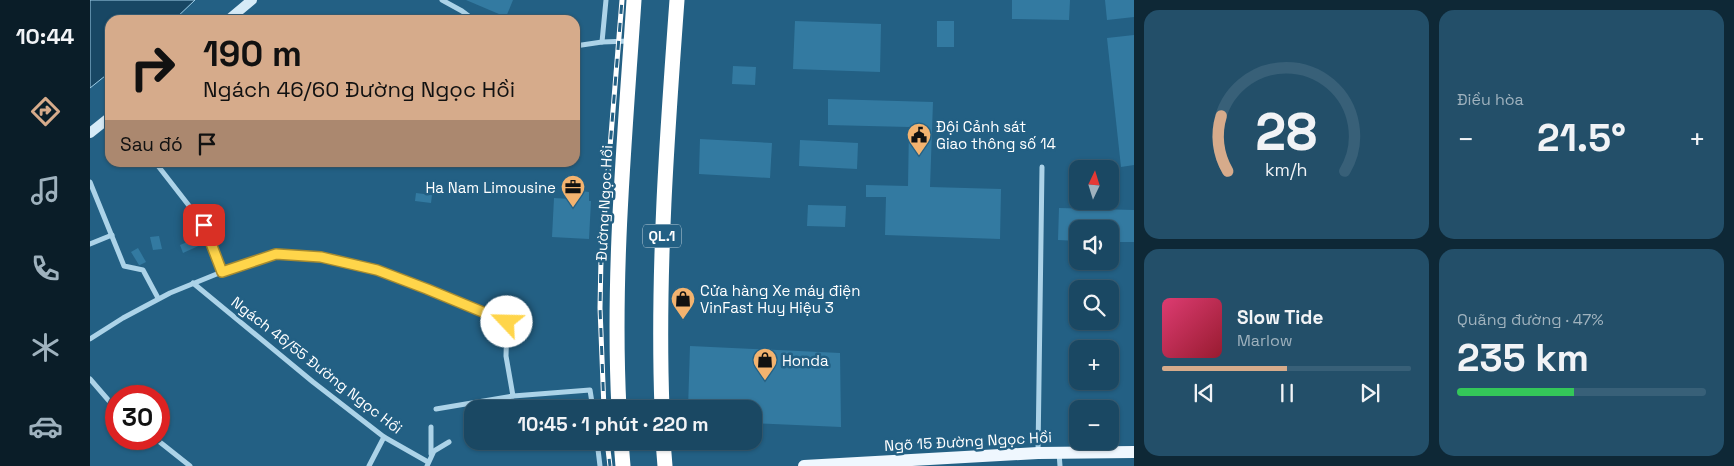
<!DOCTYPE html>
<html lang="vi">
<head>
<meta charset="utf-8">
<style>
	:root { --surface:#1a4863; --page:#234f69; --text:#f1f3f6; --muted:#9fb2be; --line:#386078; --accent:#d6ab8b }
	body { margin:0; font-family:"Space Grotesk",sans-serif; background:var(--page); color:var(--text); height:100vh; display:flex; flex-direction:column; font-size:19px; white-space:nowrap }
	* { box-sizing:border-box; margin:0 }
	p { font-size:16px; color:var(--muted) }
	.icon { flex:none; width:28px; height:28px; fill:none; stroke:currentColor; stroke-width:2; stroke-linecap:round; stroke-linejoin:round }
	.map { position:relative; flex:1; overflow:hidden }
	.panel { display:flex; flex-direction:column; gap:10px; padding:10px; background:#0e2836; width:600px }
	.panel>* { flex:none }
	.banner { position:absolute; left:15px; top:15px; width:475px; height:152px; border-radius:15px; box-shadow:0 1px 4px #0004,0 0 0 1px var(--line); background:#d6ab8b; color:#111; overflow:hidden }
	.needle { width:32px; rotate:4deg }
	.buttons { position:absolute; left:979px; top:160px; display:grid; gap:10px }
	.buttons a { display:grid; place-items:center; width:50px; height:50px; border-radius:10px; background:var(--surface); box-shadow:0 1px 4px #0004,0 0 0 1px var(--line); font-size:25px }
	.speed { position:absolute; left:15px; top:385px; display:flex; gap:10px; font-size:25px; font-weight:700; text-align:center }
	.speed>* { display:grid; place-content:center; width:65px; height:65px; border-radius:50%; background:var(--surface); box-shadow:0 1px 4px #0004,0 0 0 1px var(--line); line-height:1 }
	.speed .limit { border:8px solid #d22; background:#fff; color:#111 }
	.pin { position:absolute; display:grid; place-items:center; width:42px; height:42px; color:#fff; margin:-21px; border-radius:10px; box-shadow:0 2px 8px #0006 }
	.me { position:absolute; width:55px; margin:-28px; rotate:294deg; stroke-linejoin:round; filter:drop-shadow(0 0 4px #0008) }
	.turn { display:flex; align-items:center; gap:18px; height:105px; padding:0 15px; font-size:22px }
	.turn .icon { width:65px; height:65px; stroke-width:2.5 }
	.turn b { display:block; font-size:35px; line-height:42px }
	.then { display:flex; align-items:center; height:48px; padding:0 15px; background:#0003; gap:10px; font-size:19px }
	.big { font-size:38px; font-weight:700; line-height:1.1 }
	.panel .tile { flex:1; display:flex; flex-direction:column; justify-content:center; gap:8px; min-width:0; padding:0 18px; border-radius:15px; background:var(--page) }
	.panel .dial { align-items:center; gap:0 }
	.dial svg { height:130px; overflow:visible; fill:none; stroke:var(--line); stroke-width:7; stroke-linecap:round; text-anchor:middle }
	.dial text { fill:var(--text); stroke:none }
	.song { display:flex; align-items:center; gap:15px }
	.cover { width:60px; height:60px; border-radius:8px; background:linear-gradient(135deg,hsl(340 70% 55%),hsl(350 70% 35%)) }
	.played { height:5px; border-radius:2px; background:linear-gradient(90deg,var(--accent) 50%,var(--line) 50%) }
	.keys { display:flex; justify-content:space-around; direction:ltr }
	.heat { display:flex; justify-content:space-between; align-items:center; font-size:28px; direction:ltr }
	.charge { height:8px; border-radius:4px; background:linear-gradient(90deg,#34c759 47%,var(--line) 0) }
	.panel .tiles { flex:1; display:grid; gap:10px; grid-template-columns:repeat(2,1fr) }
	.trip { position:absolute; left:374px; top:400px; width:298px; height:50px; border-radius:15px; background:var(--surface); box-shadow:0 1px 4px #0004,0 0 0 1px var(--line); font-weight:700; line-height:50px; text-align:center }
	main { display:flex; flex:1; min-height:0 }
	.menu { display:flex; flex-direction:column; width:90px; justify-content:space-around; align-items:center; background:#0a1d28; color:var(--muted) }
	.menu .icon { width:35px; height:35px }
	.menu .on { color:var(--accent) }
	.menu b { font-size:22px; color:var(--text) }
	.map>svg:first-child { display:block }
	.water { fill:#184764; stroke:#a0d0e9 }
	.building { fill:#337aa1 }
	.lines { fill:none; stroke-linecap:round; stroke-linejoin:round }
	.street { stroke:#acd3e8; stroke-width:5 }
	.secondary { stroke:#d6ebf7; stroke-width:10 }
	.primary { stroke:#eff7fe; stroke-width:12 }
	.highway { stroke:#fff; stroke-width:15 }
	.rail-casing { stroke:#fff; stroke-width:5 }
	.rail { stroke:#236084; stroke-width:3; stroke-dasharray:9; stroke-linecap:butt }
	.route-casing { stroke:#a68a30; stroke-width:12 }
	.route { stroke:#ffd54a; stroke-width:9 }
	.labels { text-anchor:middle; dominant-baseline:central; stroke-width:5; stroke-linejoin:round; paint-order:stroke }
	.shield { fill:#236084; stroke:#bdcfda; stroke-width:1 }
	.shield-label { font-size:14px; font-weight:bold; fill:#fff }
	.poi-label { font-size:15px; fill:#fff; stroke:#236084; text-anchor:start }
	.street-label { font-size:15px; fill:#fff; stroke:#236084 }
</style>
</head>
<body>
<main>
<nav class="menu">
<b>10:44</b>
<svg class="icon on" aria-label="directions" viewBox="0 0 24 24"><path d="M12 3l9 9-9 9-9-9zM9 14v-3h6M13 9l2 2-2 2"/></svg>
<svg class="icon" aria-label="music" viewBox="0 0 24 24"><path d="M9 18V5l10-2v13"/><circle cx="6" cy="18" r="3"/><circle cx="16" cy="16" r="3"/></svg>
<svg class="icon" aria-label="phone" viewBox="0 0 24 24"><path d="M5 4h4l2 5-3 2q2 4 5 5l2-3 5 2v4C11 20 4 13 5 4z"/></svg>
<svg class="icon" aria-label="climate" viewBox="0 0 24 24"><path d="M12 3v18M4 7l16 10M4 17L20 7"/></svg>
<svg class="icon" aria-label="car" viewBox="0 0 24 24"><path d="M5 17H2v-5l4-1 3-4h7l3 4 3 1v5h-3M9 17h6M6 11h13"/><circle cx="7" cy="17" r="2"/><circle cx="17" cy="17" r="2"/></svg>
</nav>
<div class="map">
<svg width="1044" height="466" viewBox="0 0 1044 466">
	<rect width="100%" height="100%" fill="#236084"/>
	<path class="water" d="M0 0H105L84 20H20V72L0 88Z"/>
	<g class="building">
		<path d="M376 0H423L416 17Z"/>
		<path d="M922 0H980L979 20 922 19Z"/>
		<path d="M1015 0H1044V17L1017 20Z"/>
		<path d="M705 21 791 24 790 72 703 69Z"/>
		<rect x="847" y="21" width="17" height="26"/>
		<path d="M1044 35V165L1031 167 1017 38Z"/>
		<path d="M643 66 666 67 665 85 642 84Z"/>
		<path d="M738 99 843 102 840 187 911 189 910 239 795 235 796 197H776V185L818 186 819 127 738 125Z"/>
		<path d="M610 139 682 143 680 178 609 174Z"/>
		<path d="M710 140 768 143 767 169 709 166Z"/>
		<path d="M481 190 499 192V201H501L499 239 462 237 464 198 480 199Z"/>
		<path d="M326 193 342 195 341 203 325 201Z"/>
		<path d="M718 205 756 206 755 227 717 226Z"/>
		<path d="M969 208 1044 210V242H1020V229H988V241L968 240Z"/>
		<path d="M69 236 72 249 63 250 60 237Z"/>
		<path d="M112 236 115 243 93 253 90 245Z"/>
		<path d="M48 248 56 262 50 265H49L41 252Z"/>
		<path d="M600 346 750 353 751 427 662 423V409H598Z"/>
	</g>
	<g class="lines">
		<g class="street">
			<path d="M352 0 372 11 384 20"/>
			<path d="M512 42 516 0"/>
			<path d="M485 46 512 42 539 41"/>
			<path d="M65 162 114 225 132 271"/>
			<path d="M0 182 34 266 53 270 68 298"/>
			<path d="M0 244 22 235"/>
			<path d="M103 283 223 382 294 437 338 462"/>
			<path d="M0 339 33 318 80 293 139 269 186 254 231 257 287 270 337 289 417 322 416 356 423 396 500 390 503 409"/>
			<path d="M0 379 26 409"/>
			<path d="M346 409 423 396"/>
			<path d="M66 439 100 466"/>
			<path d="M507 441 510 466"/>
			<path d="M948 453 952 167"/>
			<path d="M969 453 970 466"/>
			<path d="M341 454V427"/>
			<path d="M279 466 294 437"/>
			<path d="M337 466 344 451 359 442"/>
		</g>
		<g class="secondary">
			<path d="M138 20 162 0"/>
			<path d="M0 133 20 117"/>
		</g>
		<path class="primary" d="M714 466 948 453 1044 452"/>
		<g class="highway">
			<path d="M529 409C522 272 535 136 544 0"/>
			<path d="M572 409C567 272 577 136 587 0"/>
			<path d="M531 441 533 466"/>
			<path d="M573 441 575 466"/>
		</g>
		<defs>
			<g id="rail">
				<path d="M514 409 510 308 511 258 532 0"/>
				<path d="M517 441 520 466"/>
			</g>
		</defs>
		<use href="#rail" class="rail-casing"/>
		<use href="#rail" class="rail"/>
	</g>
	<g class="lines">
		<defs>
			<path id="route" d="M114 225 132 272 186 254 231 257 287 270 337 289 417 322"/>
		</defs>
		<use href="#route" class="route-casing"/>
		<use href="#route" class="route"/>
	</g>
	<defs>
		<symbol id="civic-pin" viewBox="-11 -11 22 30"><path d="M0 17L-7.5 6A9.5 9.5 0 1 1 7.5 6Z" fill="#f3b36f" stroke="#236084"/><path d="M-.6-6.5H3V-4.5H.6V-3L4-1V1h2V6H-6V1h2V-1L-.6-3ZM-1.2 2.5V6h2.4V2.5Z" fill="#111"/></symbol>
		<symbol id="office-pin" viewBox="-11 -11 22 30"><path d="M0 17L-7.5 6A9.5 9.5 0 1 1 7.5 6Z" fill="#f3b36f" stroke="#236084"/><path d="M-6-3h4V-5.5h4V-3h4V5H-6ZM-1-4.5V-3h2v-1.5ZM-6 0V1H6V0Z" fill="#111"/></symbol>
		<symbol id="shop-pin" viewBox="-11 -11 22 30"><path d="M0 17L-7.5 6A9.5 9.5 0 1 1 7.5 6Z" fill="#f3b36f" stroke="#236084"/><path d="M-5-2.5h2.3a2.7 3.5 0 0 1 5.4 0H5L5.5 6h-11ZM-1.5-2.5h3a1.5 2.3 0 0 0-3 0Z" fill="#111"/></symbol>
	</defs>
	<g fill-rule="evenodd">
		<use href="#civic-pin" x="815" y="121" width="28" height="38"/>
		<use href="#office-pin" x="469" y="173" width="28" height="38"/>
		<use href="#shop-pin" x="579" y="285" width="28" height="38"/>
		<use href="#shop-pin" x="661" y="346" width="28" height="38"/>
	</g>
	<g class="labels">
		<rect class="shield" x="553" y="224.5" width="38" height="23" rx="4"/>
		<g class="shield-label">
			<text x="572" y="236">QL.1</text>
		</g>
		<g class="poi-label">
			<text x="846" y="126">Đội Cảnh sát<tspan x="846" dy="17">Giao thông số 14</tspan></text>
			<text x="466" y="187" text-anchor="end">Ha Nam Limousine</text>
			<text x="610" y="290">Cửa hàng Xe máy điện<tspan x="610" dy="17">VinFast Huy Hiệu 3</tspan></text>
			<text x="692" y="360">Honda</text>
		</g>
		<g class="street-label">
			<text transform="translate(514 203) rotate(-87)">Đường Ngọc Hồi</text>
			<text transform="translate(227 365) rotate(38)">Ngách 46/55 Đường Ngọc Hồi</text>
			<text transform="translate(878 441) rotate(-3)">Ngõ 15 Đường Ngọc Hồi</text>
		</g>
	</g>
</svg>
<div class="buttons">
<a><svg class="needle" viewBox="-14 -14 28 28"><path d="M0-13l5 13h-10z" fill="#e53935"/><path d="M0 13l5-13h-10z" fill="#9fb2be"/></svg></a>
<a><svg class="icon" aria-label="sound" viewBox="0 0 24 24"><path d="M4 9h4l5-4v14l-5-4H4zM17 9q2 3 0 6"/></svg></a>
<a><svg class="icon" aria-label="search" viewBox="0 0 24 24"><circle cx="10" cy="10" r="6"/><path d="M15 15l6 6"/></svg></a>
<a>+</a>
<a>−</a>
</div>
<div class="speed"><div class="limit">30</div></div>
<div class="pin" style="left:114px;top:225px;background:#d93025"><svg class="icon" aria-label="arrive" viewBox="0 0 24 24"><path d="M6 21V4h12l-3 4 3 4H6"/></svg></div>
<svg class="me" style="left:417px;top:322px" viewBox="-20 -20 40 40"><circle r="19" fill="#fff"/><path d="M0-13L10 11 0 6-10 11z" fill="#ffd54a"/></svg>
<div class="trip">10:45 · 1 phút · 220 m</div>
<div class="banner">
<div class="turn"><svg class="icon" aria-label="right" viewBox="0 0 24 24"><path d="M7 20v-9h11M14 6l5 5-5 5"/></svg><div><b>190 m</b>Ngách 46/60 Đường Ngọc Hồi</div></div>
<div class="then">Sau đó<svg class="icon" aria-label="arrive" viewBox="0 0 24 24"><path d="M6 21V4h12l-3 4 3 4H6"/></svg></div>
</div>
</div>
<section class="panel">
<div class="tiles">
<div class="tile dial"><svg viewBox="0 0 100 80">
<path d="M14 69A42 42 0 1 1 86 69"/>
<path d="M14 69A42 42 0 0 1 10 35" stroke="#d6ab8b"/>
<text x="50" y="56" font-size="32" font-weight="700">28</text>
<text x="50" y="72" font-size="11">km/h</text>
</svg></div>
<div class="tile"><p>Điều hòa</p>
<div class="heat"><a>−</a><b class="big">21.5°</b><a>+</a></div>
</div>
<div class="tile">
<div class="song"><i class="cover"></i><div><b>Slow Tide</b><p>Marlow</p></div></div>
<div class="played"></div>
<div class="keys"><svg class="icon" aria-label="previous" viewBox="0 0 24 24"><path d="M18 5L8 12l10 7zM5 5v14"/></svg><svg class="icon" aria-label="pause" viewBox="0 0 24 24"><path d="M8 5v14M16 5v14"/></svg><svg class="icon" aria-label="next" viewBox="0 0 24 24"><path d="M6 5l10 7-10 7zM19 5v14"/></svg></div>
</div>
<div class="tile"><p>Quãng đường · 47%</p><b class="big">235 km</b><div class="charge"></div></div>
</div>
</section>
</main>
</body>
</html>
